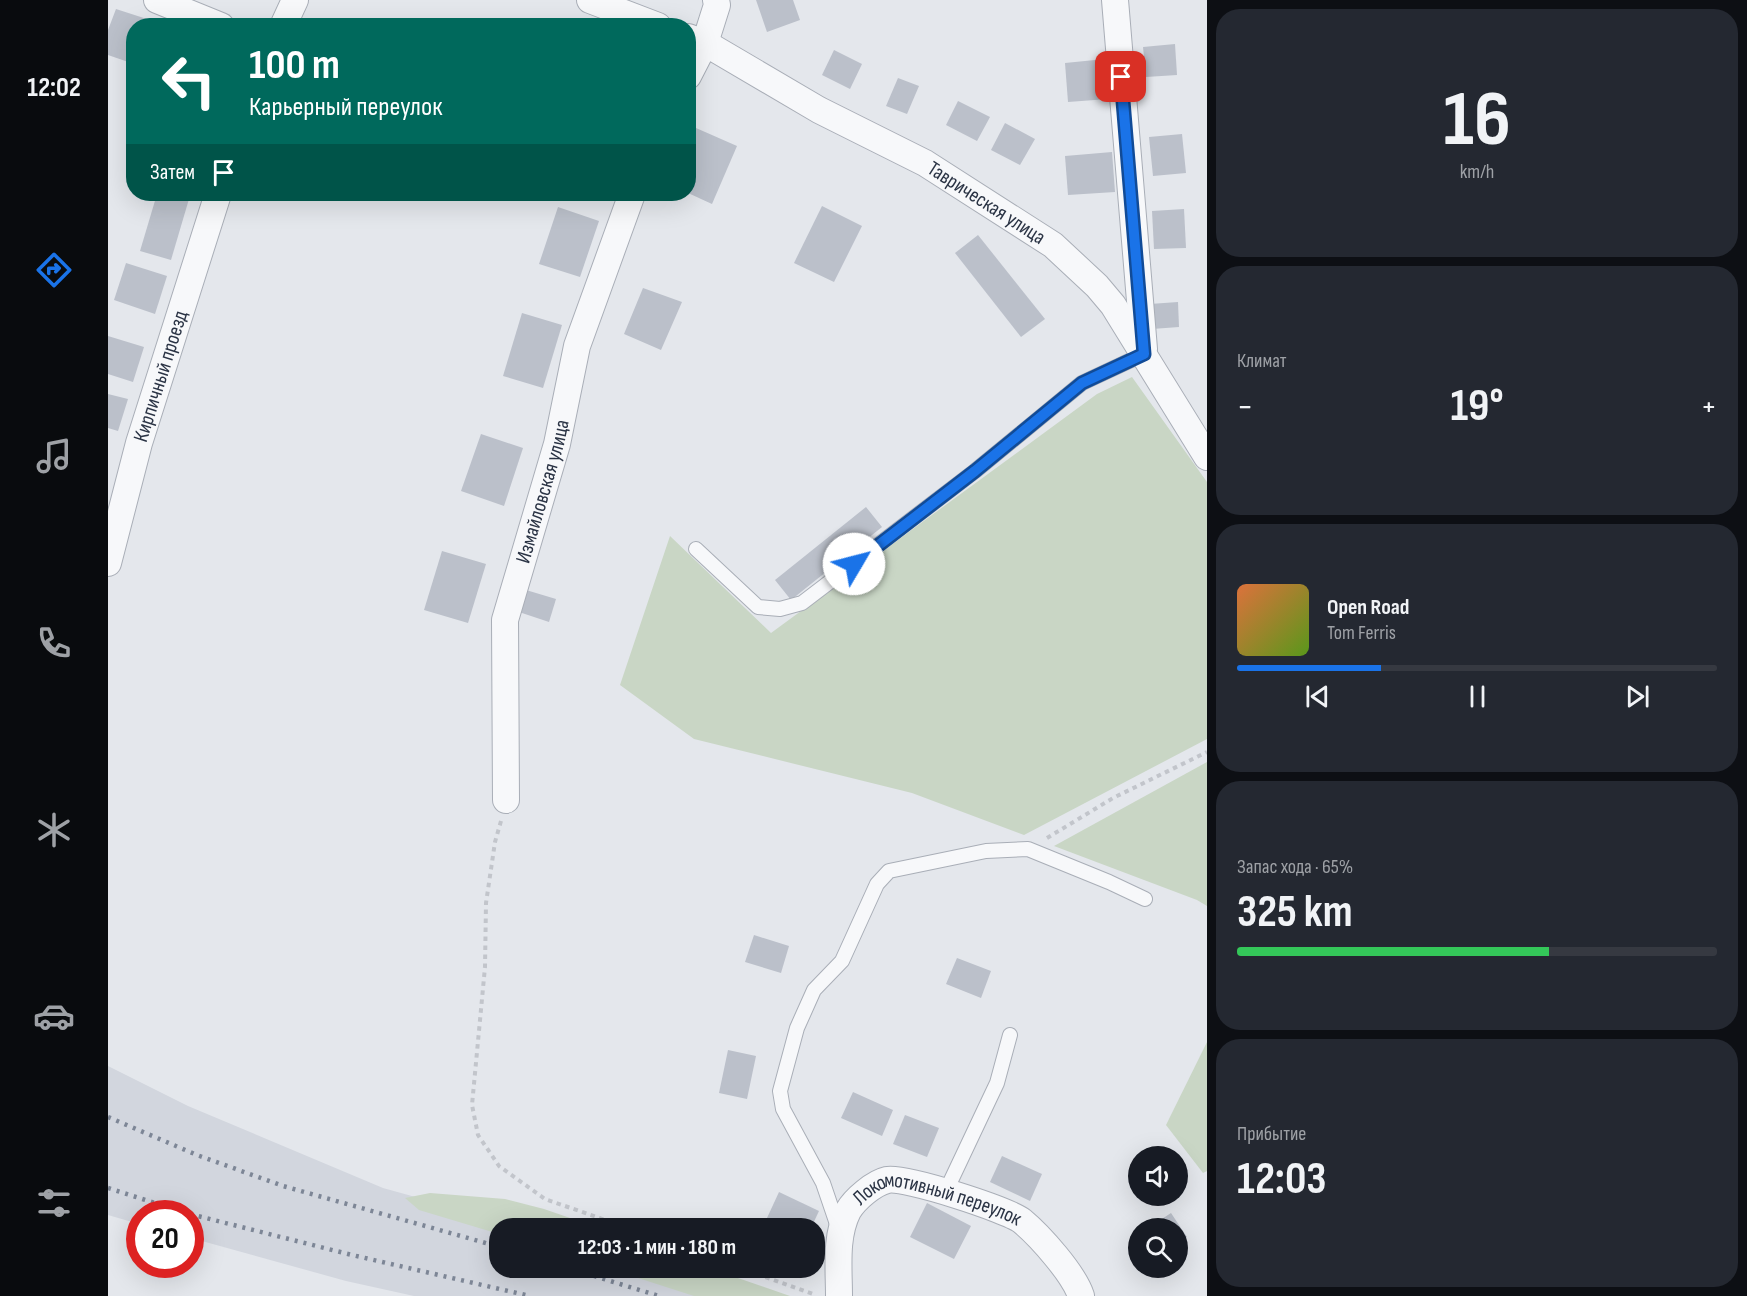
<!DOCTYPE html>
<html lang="ru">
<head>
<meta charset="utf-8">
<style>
	:root { --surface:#171b24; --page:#242831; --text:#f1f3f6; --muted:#9ea1a6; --line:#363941; --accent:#1a73e8 }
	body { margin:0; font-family:"Sofia Sans Condensed",sans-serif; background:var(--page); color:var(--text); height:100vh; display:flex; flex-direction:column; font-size:22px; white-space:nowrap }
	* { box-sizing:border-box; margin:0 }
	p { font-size:20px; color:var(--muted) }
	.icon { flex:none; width:33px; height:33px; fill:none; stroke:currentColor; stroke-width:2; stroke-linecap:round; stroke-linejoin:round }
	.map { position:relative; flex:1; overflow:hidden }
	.drawer { display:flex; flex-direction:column; gap:9px; padding:9px; background:#0d0f14; width:540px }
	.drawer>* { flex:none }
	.top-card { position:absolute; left:18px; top:18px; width:570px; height:183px; border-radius:24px; box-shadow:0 6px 24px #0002; background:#00695c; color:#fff; overflow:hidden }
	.fabs { position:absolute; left:1020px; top:1146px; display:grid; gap:12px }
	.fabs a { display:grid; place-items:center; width:60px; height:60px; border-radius:50%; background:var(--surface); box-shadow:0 6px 24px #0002; font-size:30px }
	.speed { position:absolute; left:18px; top:1200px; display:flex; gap:12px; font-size:30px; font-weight:700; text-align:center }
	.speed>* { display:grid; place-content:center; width:78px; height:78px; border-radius:50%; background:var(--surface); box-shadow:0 6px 24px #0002; line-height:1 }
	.speed .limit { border:9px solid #d22; background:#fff; color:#111 }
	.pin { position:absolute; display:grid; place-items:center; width:51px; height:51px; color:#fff; margin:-26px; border-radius:12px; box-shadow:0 3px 9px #0006 }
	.me { position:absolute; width:66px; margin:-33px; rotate:53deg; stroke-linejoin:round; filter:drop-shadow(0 0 4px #0008) }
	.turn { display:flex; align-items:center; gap:21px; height:126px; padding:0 24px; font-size:27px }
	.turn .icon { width:78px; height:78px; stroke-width:2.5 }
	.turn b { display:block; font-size:42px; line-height:51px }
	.then { display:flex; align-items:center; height:57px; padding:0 24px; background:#0003; gap:12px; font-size:22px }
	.big { font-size:45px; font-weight:700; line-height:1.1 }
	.drawer .tile { flex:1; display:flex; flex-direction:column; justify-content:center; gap:9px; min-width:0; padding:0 21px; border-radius:24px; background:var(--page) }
	.drawer .dial { align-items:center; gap:0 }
	.dial b { font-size:78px; line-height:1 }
	.song { display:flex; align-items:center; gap:18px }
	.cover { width:72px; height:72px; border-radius:9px; background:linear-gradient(135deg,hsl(20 70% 55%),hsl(90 70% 35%)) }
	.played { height:6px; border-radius:3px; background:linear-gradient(90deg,var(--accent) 30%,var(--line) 30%) }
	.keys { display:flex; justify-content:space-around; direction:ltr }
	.heat { display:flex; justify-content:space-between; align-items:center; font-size:33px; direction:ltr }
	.charge { height:9px; border-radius:4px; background:linear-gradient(90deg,#34c759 65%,var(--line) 0) }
	.trip { position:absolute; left:381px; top:1218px; width:336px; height:60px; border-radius:24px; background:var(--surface); box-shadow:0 6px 24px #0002; font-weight:700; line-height:60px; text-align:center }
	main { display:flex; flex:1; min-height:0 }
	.menu { display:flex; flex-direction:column; width:108px; justify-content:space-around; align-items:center; background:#090b0e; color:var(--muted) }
	.menu .icon { width:42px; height:42px }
	.menu .active { color:var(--accent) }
	.menu b { font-size:27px; color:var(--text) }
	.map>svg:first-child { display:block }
	.built { fill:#d2d6de }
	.green { fill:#c9d6c5 }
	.building { fill:#bbc0ca }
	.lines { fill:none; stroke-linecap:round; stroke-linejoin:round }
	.service-casing { stroke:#a9aeb7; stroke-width:16 }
	.minor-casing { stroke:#a9aeb7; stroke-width:28 }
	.path { stroke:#c2c5cb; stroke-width:4; stroke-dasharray:4.5 4.5; stroke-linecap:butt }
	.service { stroke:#f7f8fa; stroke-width:14 }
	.minor { stroke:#f7f8fa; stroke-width:26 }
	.rail { stroke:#7d8696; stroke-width:4.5; stroke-dasharray:3 6; stroke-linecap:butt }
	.route-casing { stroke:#114b97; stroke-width:15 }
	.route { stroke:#1a73e8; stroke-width:10 }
	.labels { text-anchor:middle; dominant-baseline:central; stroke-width:5; stroke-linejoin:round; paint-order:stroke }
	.street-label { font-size:21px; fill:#2b3445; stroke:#f4f6f9 }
</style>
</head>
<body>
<main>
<nav class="menu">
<b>12:02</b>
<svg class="icon active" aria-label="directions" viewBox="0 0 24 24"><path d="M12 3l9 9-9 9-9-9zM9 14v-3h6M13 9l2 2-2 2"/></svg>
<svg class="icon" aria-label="music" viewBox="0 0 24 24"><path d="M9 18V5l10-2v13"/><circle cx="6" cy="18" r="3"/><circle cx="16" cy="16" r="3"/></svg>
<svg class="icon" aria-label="phone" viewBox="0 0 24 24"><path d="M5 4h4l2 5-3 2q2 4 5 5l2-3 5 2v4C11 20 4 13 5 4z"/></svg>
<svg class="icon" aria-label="climate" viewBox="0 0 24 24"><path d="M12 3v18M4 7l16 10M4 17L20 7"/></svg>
<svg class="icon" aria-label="car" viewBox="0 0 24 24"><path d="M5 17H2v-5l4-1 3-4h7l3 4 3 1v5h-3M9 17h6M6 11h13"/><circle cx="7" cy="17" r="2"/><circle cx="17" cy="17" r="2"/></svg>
<svg class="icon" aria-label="filters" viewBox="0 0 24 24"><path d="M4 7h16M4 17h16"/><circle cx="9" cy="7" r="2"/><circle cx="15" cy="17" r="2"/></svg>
</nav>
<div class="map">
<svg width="1099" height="1296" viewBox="0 0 1099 1296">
	<rect width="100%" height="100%" fill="#e4e7ec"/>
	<path class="built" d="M0 1066 80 1106 275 1188 419 1228H392V1268H585L664 1296H306L238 1281 83 1238 82 1214H32L31 1224 0 1215Z"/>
	<g class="green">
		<path d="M1024 377 1099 482V739L916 835 804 793 586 739 512 685 562 536 663 633 989 394Z"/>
		<path d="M1099 762V906L1089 900 946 846Z"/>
		<path d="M1099 1042V1171L1095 1173 1058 1125Z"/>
		<path d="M322 1193 397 1199 436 1209 491 1228H392L391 1234 311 1210 297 1198Z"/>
		<path d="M499 1268H601L682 1296H586Z"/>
	</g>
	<g class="building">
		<path d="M648 0H685L692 20 659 32Z"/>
		<path d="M8 9 42 20 40 26H26V64L0 55V30Z"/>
		<path d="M1067 44 1069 75 1038 77 1035 47Z"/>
		<path d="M726 50 754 64 742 89 714 75Z"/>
		<path d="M997 59 1000 99 960 102 957 63Z"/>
		<path d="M790 78 811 86 799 114 778 106Z"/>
		<path d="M850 101 882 117 869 141 838 125Z"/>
		<path d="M897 123 927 139 912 165 883 150Z"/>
		<path d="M588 128 629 146 604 204 580 193V146Z"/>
		<path d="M1074 134 1078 173 1045 176 1041 137Z"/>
		<path d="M1004 152 1007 192 960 195 957 156Z"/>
		<path d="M49 194H63L81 199 63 260 32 251Z"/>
		<path d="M714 206 754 226 726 282 686 263Z"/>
		<path d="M450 207 491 221 472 277 431 264Z"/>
		<path d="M1076 209 1078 248 1046 249 1044 211Z"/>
		<path d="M870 235 937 319 913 337 847 253Z"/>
		<path d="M18 263 59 276 47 314 6 300Z"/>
		<path d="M535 288 574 302 553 350 516 334Z"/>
		<path d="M1070 302 1071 327 1044 329 1042 304Z"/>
		<path d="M414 313 454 325 435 388 395 376Z"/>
		<path d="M0 336 36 347 25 382 0 374Z"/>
		<path d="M0 394 20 399 10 431 0 428Z"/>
		<path d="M373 434 415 448 396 506 353 491Z"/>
		<path d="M758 507 774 527 683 600 667 580Z"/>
		<path d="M334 551 378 564 360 623 316 610Z"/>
		<path d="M418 590 448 599 441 622 411 612Z"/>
		<path d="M646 935 681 946 673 973 637 962Z"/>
		<path d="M849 958 883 971 873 998 838 984Z"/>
		<path d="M620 1050 648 1056 639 1099 611 1093Z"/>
		<path d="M745 1092 785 1110 774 1136 733 1118Z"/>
		<path d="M797 1115 831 1128 819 1157 785 1144Z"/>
		<path d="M894 1156 934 1174 922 1201 882 1182Z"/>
		<path d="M671 1192 711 1211 703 1228H681L659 1218Z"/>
		<path d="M819 1203 863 1226 846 1259 802 1237Z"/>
		<path d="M1063 1213 1079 1237 1070 1243V1228H1040Z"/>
	</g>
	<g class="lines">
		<defs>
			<g id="service">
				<path d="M588 549 650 607 672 609 694 603 867 471 974 383 1036 354"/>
				<path d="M838 1191 889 1083 902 1035"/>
				<path d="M731 1230 715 1183 675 1109 672 1091 689 1028 706 990 734 961 769 884 781 871 878 851 920 849 1001 882 1037 899"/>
			</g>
			<g id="minor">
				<path d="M49 0 113 26"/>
				<path d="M482 0 550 26"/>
				<path d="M1007 0 1036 349"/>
				<path d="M175 26 187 0"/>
				<path id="s1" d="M580 37 597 43 711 110 817 163 945 245 989 286 1005 305 1099 457"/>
				<path d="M580 76 597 43 609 5 608 0"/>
				<path id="s2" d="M0 563 31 443 110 194"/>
				<path id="s3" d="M398 800 397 620 449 444 469 346 524 194"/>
				<path id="s4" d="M731 1296C731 1268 727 1237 740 1211 747 1199 766 1183 779 1180 796 1176 900 1210 914 1221 932 1236 966 1274 973 1296"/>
			</g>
		</defs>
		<use href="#service" class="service-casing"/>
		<use href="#minor" class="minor-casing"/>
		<g class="path">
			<path d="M393 821 387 842 378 903 377 967 364 1105 370 1135 391 1166 437 1199 520 1228"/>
			<path d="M939 838 1005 798 1099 752"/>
			<path d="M632 1268 708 1295"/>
		</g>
		<use href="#service" class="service"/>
		<use href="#minor" class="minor"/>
		<g class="rail">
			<path d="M0 1117 89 1155 175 1186 392 1247"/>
			<path d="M0 1188 81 1214"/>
			<path d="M82 1214 244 1255 422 1296"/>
			<path d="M460 1268 551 1296"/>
		</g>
	</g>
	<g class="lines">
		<defs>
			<path id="route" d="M746 564 867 471 974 383 1036 354 1013 77"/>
		</defs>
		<use href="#route" class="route-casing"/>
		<use href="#route" class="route"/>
	</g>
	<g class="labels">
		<g class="street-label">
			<text stroke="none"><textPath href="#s1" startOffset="342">Таврическая улица</textPath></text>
			<text stroke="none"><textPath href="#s2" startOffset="194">Кирпичный проезд</textPath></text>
			<text stroke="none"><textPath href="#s3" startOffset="314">Измайловская улица</textPath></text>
			<text stroke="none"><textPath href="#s4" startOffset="188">Локомотивный переулок</textPath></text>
		</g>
	</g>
</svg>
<div class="fabs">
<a><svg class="icon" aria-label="sound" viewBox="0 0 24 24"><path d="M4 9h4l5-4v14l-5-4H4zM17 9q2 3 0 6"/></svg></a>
<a><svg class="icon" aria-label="search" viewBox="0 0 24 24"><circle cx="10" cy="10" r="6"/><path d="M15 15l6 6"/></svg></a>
</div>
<div class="speed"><div class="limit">20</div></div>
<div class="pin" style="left:1013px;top:77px;background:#d93025"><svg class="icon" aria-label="arrive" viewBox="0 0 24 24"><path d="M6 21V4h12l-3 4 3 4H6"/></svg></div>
<svg class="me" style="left:746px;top:564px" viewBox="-20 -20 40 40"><circle r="19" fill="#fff"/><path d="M0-13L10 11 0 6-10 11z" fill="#1a73e8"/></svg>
<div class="trip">12:03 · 1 мин · 180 m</div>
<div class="top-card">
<div class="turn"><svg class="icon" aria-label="left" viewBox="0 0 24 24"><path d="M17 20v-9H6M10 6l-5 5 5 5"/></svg><div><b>100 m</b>Карьерный переулок</div></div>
<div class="then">Затем<svg class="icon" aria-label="arrive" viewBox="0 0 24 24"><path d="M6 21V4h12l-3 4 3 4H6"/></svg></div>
</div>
</div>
<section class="drawer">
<div class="tile dial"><b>16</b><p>km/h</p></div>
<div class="tile"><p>Климат</p>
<div class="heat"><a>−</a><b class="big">19°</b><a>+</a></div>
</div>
<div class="tile">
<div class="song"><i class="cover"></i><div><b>Open Road</b><p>Tom Ferris</p></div></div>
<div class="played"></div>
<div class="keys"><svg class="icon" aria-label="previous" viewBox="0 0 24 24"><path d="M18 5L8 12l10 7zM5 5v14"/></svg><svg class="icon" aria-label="pause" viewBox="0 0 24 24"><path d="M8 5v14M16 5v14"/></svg><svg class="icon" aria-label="next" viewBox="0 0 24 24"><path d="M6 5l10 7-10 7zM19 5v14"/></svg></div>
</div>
<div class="tile"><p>Запас хода · 65%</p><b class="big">325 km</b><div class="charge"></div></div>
<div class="tile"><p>Прибытие</p><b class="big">12:03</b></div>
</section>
</main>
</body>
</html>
